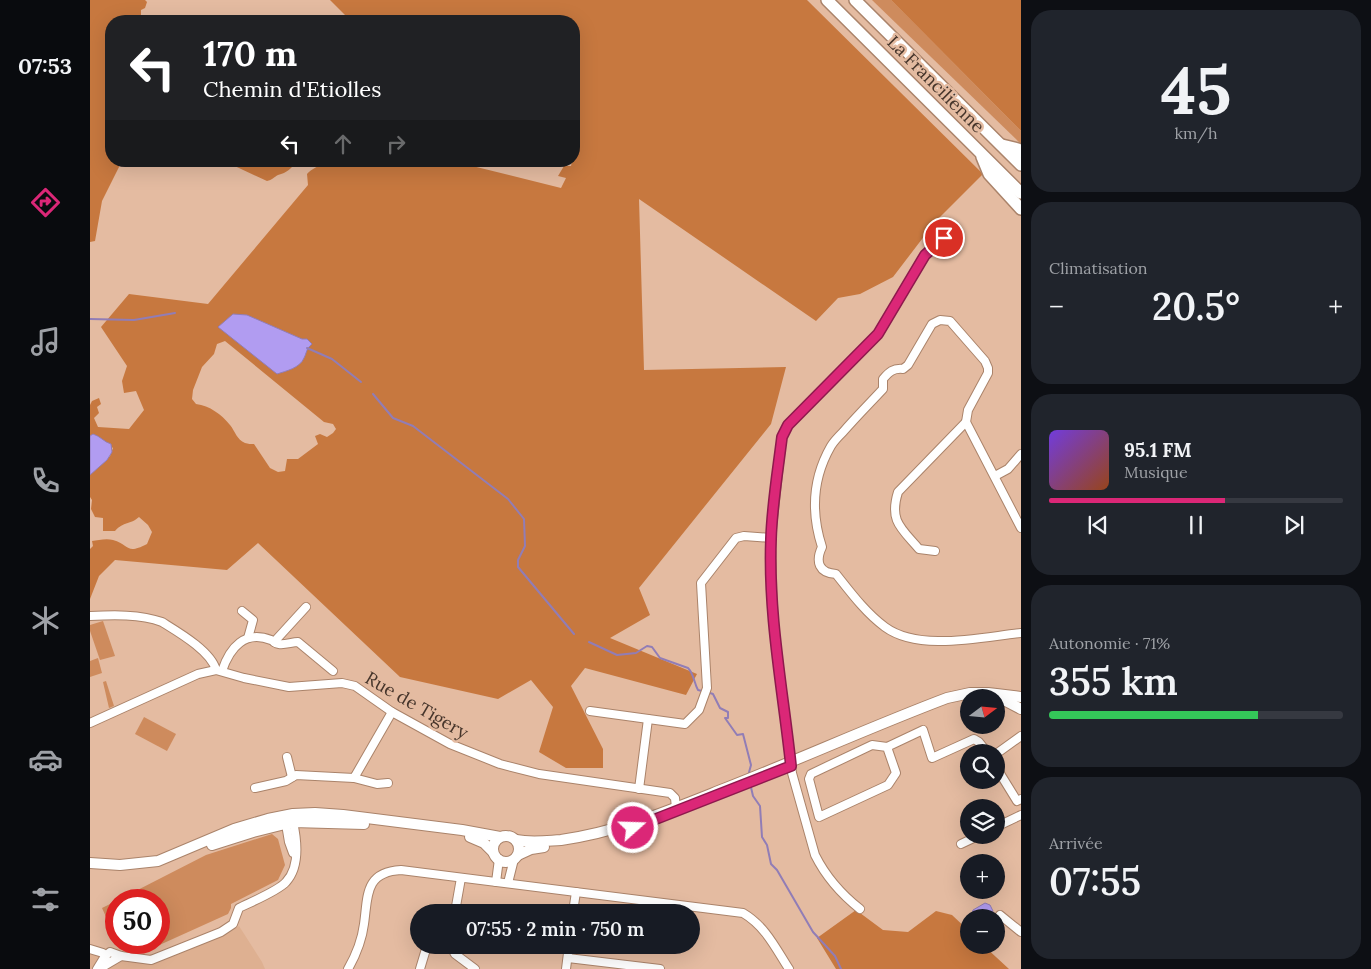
<!DOCTYPE html>
<html lang="fr">
<head>
<meta charset="utf-8">
<style>
	:root { --surface:#171b24; --page:#20242c; --text:#f1f3f6; --muted:#9ea1a6; --line:#363941; --accent:#db2777 }
	body { margin:0; font-family:Lora,serif; background:var(--page); color:var(--text); height:100vh; display:flex; flex-direction:column; font-size:19px; white-space:nowrap }
	* { box-sizing:border-box; margin:0 }
	p { font-size:16px; color:var(--muted) }
	.icon { flex:none; width:28px; height:28px; fill:none; stroke:currentColor; stroke-width:2; stroke-linecap:round; stroke-linejoin:round }
	.map { position:relative; flex:1; overflow:hidden }
	.sheet { display:flex; flex-direction:column; gap:10px; padding:10px; background:#0d0f14; width:350px }
	.sheet>* { flex:none }
	.guide { position:absolute; left:15px; top:15px; width:475px; height:152px; border-radius:20px; box-shadow:0 5px 20px #0002; background:#202124; color:#fff; overflow:hidden }
	.needle { width:32px; rotate:74deg }
	.controls { position:absolute; left:870px; top:689px; display:grid; gap:10px }
	.controls a { display:grid; place-items:center; width:45px; height:45px; border-radius:50%; background:var(--surface); box-shadow:0 5px 20px #0002; font-size:25px }
	.speed { position:absolute; left:15px; top:889px; display:flex; gap:10px; font-size:25px; font-weight:700; text-align:center }
	.speed>* { display:grid; place-content:center; width:65px; height:65px; border-radius:50%; background:var(--surface); box-shadow:0 5px 20px #0002; line-height:1 }
	.speed .limit { border:8px solid #d22; background:#fff; color:#111 }
	.pin { position:absolute; display:grid; place-items:center; width:42px; height:42px; color:#fff; margin:-21px; border:2px solid #fff; border-radius:50%; box-shadow:0 1px 5px #0007 }
	.me { position:absolute; width:55px; margin:-28px; rotate:70deg; stroke-linejoin:round; filter:drop-shadow(0 0 4px #0008) }
	.turn { display:flex; align-items:center; gap:18px; height:105px; padding:0 15px; font-size:22px }
	.turn .icon { width:65px; height:65px; stroke-width:2.5 }
	.turn b { display:block; font-size:35px; line-height:42px }
	.lanes { display:flex; align-items:center; height:48px; padding:0 15px; background:#0003; justify-content:center; gap:25px; direction:ltr }
	.lanes .off { opacity:.35 }
	.big { font-size:38px; font-weight:600; line-height:1.1 }
	.sheet .tile { flex:1; display:flex; flex-direction:column; justify-content:center; gap:8px; min-width:0; padding:0 18px; border-radius:20px; background:var(--page) }
	.sheet .dial { align-items:center; gap:0 }
	.dial b { font-size:65px; line-height:1 }
	.song { display:flex; align-items:center; gap:15px }
	.cover { width:60px; height:60px; border-radius:8px; background:linear-gradient(135deg,hsl(260 70% 55%),hsl(20 70% 35%)) }
	.played { height:5px; border-radius:2px; background:linear-gradient(90deg,var(--accent) 60%,var(--line) 60%) }
	.keys { display:flex; justify-content:space-around; direction:ltr }
	.heat { display:flex; justify-content:space-between; align-items:center; font-size:28px; direction:ltr }
	.charge { height:8px; border-radius:4px; background:linear-gradient(90deg,#34c759 71%,var(--line) 0) }
	.trip { position:absolute; left:320px; top:904px; width:290px; height:50px; border-radius:25px; background:var(--surface); box-shadow:0 5px 20px #0002; font-weight:600; line-height:50px; text-align:center }
	main { display:flex; flex:1; min-height:0 }
	.tab-bar { display:flex; flex-direction:column; width:90px; justify-content:space-around; align-items:center; background:#090b0e; color:var(--muted) }
	.tab-bar .icon { width:35px; height:35px }
	.tab-bar .on { color:var(--accent) }
	.tab-bar b { font-size:22px; color:var(--text) }
	.map>svg:first-child { display:block }
	.built { fill:#deb091 }
	.green { fill:#ce8b5d }
	.forest { fill:#c7783f; fill-rule:evenodd }
	.water { fill:#b19cf1; stroke:#917db6 }
	.lines { fill:none; stroke-linecap:round; stroke-linejoin:round }
	.stream { stroke:#917db6; stroke-width:2 }
	.minor-casing { stroke:#aa836a; stroke-width:10 }
	.major-casing { stroke:#aa836a; stroke-width:12 }
	.highway-casing { stroke:#aa836a; stroke-width:14 }
	.minor { stroke:#fff; stroke-width:8 }
	.major { stroke:#fff; stroke-width:10 }
	.highway { stroke:#fff; stroke-width:11 }
	.route-casing { stroke:#8e194d; stroke-width:12 }
	.route { stroke:#db2777; stroke-width:9 }
	.labels { text-anchor:middle; dominant-baseline:central; stroke-width:5; stroke-linejoin:round; paint-order:stroke }
	.street-label { font-size:18px; fill:#46352b; stroke:#e4bba1 }
</style>
</head>
<body>
<main>
<nav class="tab-bar">
<b>07:53</b>
<svg class="icon on" aria-label="directions" viewBox="0 0 24 24"><path d="M12 3l9 9-9 9-9-9zM9 14v-3h6M13 9l2 2-2 2"/></svg>
<svg class="icon" aria-label="music" viewBox="0 0 24 24"><path d="M9 18V5l10-2v13"/><circle cx="6" cy="18" r="3"/><circle cx="16" cy="16" r="3"/></svg>
<svg class="icon" aria-label="phone" viewBox="0 0 24 24"><path d="M5 4h4l2 5-3 2q2 4 5 5l2-3 5 2v4C11 20 4 13 5 4z"/></svg>
<svg class="icon" aria-label="climate" viewBox="0 0 24 24"><path d="M12 3v18M4 7l16 10M4 17L20 7"/></svg>
<svg class="icon" aria-label="car" viewBox="0 0 24 24"><path d="M5 17H2v-5l4-1 3-4h7l3 4 3 1v5h-3M9 17h6M6 11h13"/><circle cx="7" cy="17" r="2"/><circle cx="17" cy="17" r="2"/></svg>
<svg class="icon" aria-label="filters" viewBox="0 0 24 24"><path d="M4 7h16M4 17h16"/><circle cx="9" cy="7" r="2"/><circle cx="15" cy="17" r="2"/></svg>
</nav>
<div class="map">
<svg width="931" height="969" viewBox="0 0 931 969">
	<rect width="100%" height="100%" fill="#e4bba1"/>
	<path class="built" d="M149 926 172 962 175 969H0V947L72 959 137 934Z"/>
	<g class="green">
		<path d="M782 0H801L931 131V144Z"/>
		<path d="M13 621 25 656 10 660 0 631V625Z"/>
		<path d="M8 658 12 673 0 677V661Z"/>
		<path d="M16 681 24 706 19 708 13 682Z"/>
		<path d="M54 717 86 734 77 751 45 734Z"/>
		<path d="M182 834 188 839 195 865 188 880 141 904V908L138 914 65 947 53 948 39 943 69 942V900H28L116 855Z"/>
		<path d="M26 901V931L20 919H17L12 908Z"/>
	</g>
	<g class="forest">
		<path d="M0 0H55L57 2 55 8 51 10V19L59 21H21V161H32L12 201 5 241 0 242Z"/>
		<path d="M240 0H717L893 174 845 222 803 277 770 294 748 298 726 321 549 199 554 370 696 367 681 424 549 588 560 615 520 638 607 674 596 695 495 668 481 686 513 749V768H476L449 752 463 707 441 680 408 699 310 677 168 543 137 570 25 560 9 576 0 599V549L3 546 2 541C8 540 17 538 23 540 40 545 36 555 57 544L62 532 58 525 49 517C40 525 34 521 25 531H13V518L5 517 1 509 2 500 0 497V475L20 456 23 448 10 438 3 434 0 436V405L2 401 9 398 11 404 7 407 9 413 4 418 8 427 39 429 54 410 46 391 34 393 32 381 37 366 11 327 39 294 118 304 218 185 217 174C221 169 230 166 235 161H362L471 188 476 178 468 176 474 166H481L482 161H484V21H261ZM135 341 234 422 243 424 246 429 243 433 237 437 230 434 225 436 228 444 208 459H197L195 471 188 472 180 468 164 444C161 444 158 444 155 443 147 440 145 431 140 425 131 414 120 406 106 404L102 399 103 390 112 367 124 354 127 344Z"/>
		<path d="M801 0H931V131Z"/>
		<path d="M134 161H208C201 168 197 173 188 175 184 177 182 180 177 181Z"/>
		<path d="M766 910 793 930 818 932 846 911 862 915 879 931V945H893L919 969H746L727 938Z"/>
	</g>
	<g class="water">
		<path d="M143 314 157 315 212 339H217L222 344C216 349 217 352 214 358 210 368 196 371 187 374L128 327Z"/>
		<path d="M3 434C10 436 14 442 21 444L22 452 17 460 0 475V436Z"/>
		<path d="M895 903 900 905 903 911 901 917H881L883 910Z"/>
	</g>
	<g class="lines">
		<g class="stream">
			<path d="M0 319 44 320 85 313"/>
			<path d="M217 348 242 359 271 382"/>
			<path d="M283 394 303 418 323 426 418 499 434 519 435 546 428 560V567L484 634"/>
			<path d="M499 642 527 655 546 653 557 646 562 647 570 658 598 668C604 674 604 683 608 690L612 691"/>
			<path d="M617 692 623 694 630 708 638 712V718H635L647 735 653 734 661 765 658 776"/>
			<path d="M660 783 663 796 670 806 672 837 677 845 681 864 687 870 723 932 745 956 751 969"/>
		</g>
		<defs>
			<g id="minor">
				<path d="M905 476 918 469 931 454"/>
				<path d="M931 528 876 422 878 410 898 373V368L895 361 860 321 850 320 842 324 818 365 813 369C803 368 799 372 793 379V389C780 403 766 417 753 432 749 436 744 441 741 446 722 479 721 513 732 547 725 562 729 573 746 574 761 593 776 613 795 627 829 652 892 637 931 633"/>
				<path d="M845 551 829 549C811 528 799 521 808 492L876 422"/>
				<path d="M152 611 163 620 158 638"/>
				<path d="M0 616C23 615 50 614 72 622 88 632 121 651 126 670"/>
				<path d="M184 642 216 607"/>
				<path d="M132 671C140 647 155 630 181 640 186 642 183 643 189 644 195 645 202 642 208 642L243 671"/>
				<path d="M500 711 595 724 609 710 617 688 611 583 646 538 654 536 681 538"/>
				<path d="M0 723 108 674 126 670 154 678 199 687 252 683 265 686 302 712 360 744 410 764 449 774 580 793 585 798 586 808"/>
				<path d="M797 747 806 773 798 785 729 817 719 779 721 774 782 745 797 747 833 730 842 758 884 739 889 742 897 752"/>
				<path d="M906 754 931 736"/>
				<path d="M197 757 202 777"/>
				<path d="M906 767 927 801 931 799"/>
				<path d="M264 778 287 784 298 783"/>
				<path d="M165 788 196 781 206 775 264 778 302 712"/>
				<path d="M549 789 558 719"/>
				<path d="M196 824 199 842 203 853"/>
				<path d="M906 827 931 815"/>
				<path d="M871 844 890 835"/>
				<path d="M406 882 409 859"/>
				<path d="M418 883 424 859"/>
				<path d="M770 909C751 894 736 877 725 855L702 773 683 618 681 538 692 437 698 425 788 334 835 255 854 238"/>
				<path d="M365 912 371 878"/>
				<path d="M483 912 486 892"/>
				<path d="M910 915 931 932"/>
				<path d="M360 945 365 954 385 969"/>
				<path d="M0 949 13 953 16 959"/>
				<path d="M478 958 570 969"/>
				<path d="M7 969 15 956 20 952 31 956 61 960 131 932 143 924 149 908C161 902 188 891 196 882 210 867 207 840 203 822"/>
				<path d="M9 969 31 956"/>
				<path d="M258 969C266 955 272 940 274 924 278 897 274 872 311 870L653 913C675 926 685 947 699 969"/>
				<path d="M330 969 336 949 340 945"/>
				<path d="M476 969 479 945"/>
			</g>
			<g id="major">
				<path d="M912 699 931 709"/>
				<circle cx="416" cy="849" r="13"/>
				<path d="M380 837 394 843 403 852"/>
				<path d="M426 840C442 843 455 841 471 840 529 832 583 809 636 788 710 759 783 726 857 698L880 693H898L931 697"/>
				<path d="M122 845 163 832 203 822 274 824"/>
				<path d="M428 855 441 849 454 847"/>
				<path d="M0 863 30 865 68 861 144 829 178 819 203 814 225 813 253 815 372 830 410 837"/>
			</g>
			<g id="highway">
				<path d="M737 0 931 193"/>
				<path d="M765 0 931 165"/>
				<path d="M912 145 928 149 931 152"/>
				<path d="M892 157 899 174 931 209"/>
			</g>
		</defs>
		<use href="#minor" class="minor-casing"/>
		<use href="#major" class="major-casing"/>
		<use href="#highway" class="highway-casing"/>
		<use href="#minor" class="minor"/>
		<use href="#major" class="major"/>
		<use href="#highway" class="highway"/>
	</g>
	<g class="lines">
		<defs>
			<path id="route" d="M543 828 701 766C693 691 678 615 681 539 682 505 688 470 692 437L698 425 788 334 835 255 854 238"/>
		</defs>
		<use href="#route" class="route-casing"/>
		<use href="#route" class="route"/>
	</g>
	<g class="labels">
		<g class="street-label">
			<text transform="translate(846 84) rotate(45)">La Francilienne</text>
			<text transform="translate(327 705) rotate(30)">Rue de Tigery</text>
		</g>
	</g>
</svg>
<div class="controls">
<a><svg class="needle" viewBox="-14 -14 28 28"><path d="M0-13l5 13h-10z" fill="#e53935"/><path d="M0 13l5-13h-10z" fill="#9ea1a6"/></svg></a>
<a><svg class="icon" aria-label="search" viewBox="0 0 24 24"><circle cx="10" cy="10" r="6"/><path d="M15 15l6 6"/></svg></a>
<a><svg class="icon" aria-label="layers" viewBox="0 0 24 24"><path d="M12 4l9 5-9 5-9-5zM3 14l9 5 9-5"/></svg></a>
<a>+</a>
<a>−</a>
</div>
<div class="speed"><div class="limit">50</div></div>
<div class="pin" style="left:854px;top:238px;background:#d93025"><svg class="icon" aria-label="arrive" viewBox="0 0 24 24"><path d="M6 21V4h12l-3 4 3 4H6"/></svg></div>
<svg class="me" style="left:543px;top:828px" viewBox="-20 -20 40 40"><circle r="17" fill="#db2777" stroke="#fff" stroke-width="3"/><path d="M0-11L8 9 0 5-8 9z" fill="#fff"/></svg>
<div class="trip">07:55 · 2 min · 750 m</div>
<div class="guide">
<div class="turn"><svg class="icon" aria-label="left" viewBox="0 0 24 24"><path d="M17 20v-9H6M10 6l-5 5 5 5"/></svg><div><b>170 m</b>Chemin d'Etiolles</div></div>
<div class="lanes"><svg class="icon" aria-label="left" viewBox="0 0 24 24"><path d="M17 20v-9H6M10 6l-5 5 5 5"/></svg><svg class="icon off" aria-label="ahead" viewBox="0 0 24 24"><path d="M12 20V5M6 11l6-6 6 6"/></svg><svg class="icon off" aria-label="right" viewBox="0 0 24 24"><path d="M7 20v-9h11M14 6l5 5-5 5"/></svg></div>
</div>
</div>
<section class="sheet">
<div class="tile dial"><b>45</b><p>km/h</p></div>
<div class="tile"><p>Climatisation</p>
<div class="heat"><a>−</a><b class="big">20.5°</b><a>+</a></div>
</div>
<div class="tile">
<div class="song"><i class="cover"></i><div><b>95.1 FM</b><p>Musique</p></div></div>
<div class="played"></div>
<div class="keys"><svg class="icon" aria-label="previous" viewBox="0 0 24 24"><path d="M18 5L8 12l10 7zM5 5v14"/></svg><svg class="icon" aria-label="pause" viewBox="0 0 24 24"><path d="M8 5v14M16 5v14"/></svg><svg class="icon" aria-label="next" viewBox="0 0 24 24"><path d="M6 5l10 7-10 7zM19 5v14"/></svg></div>
</div>
<div class="tile"><p>Autonomie · 71%</p><b class="big">355 km</b><div class="charge"></div></div>
<div class="tile"><p>Arrivée</p><b class="big">07:55</b></div>
</section>
</main>
</body>
</html>
